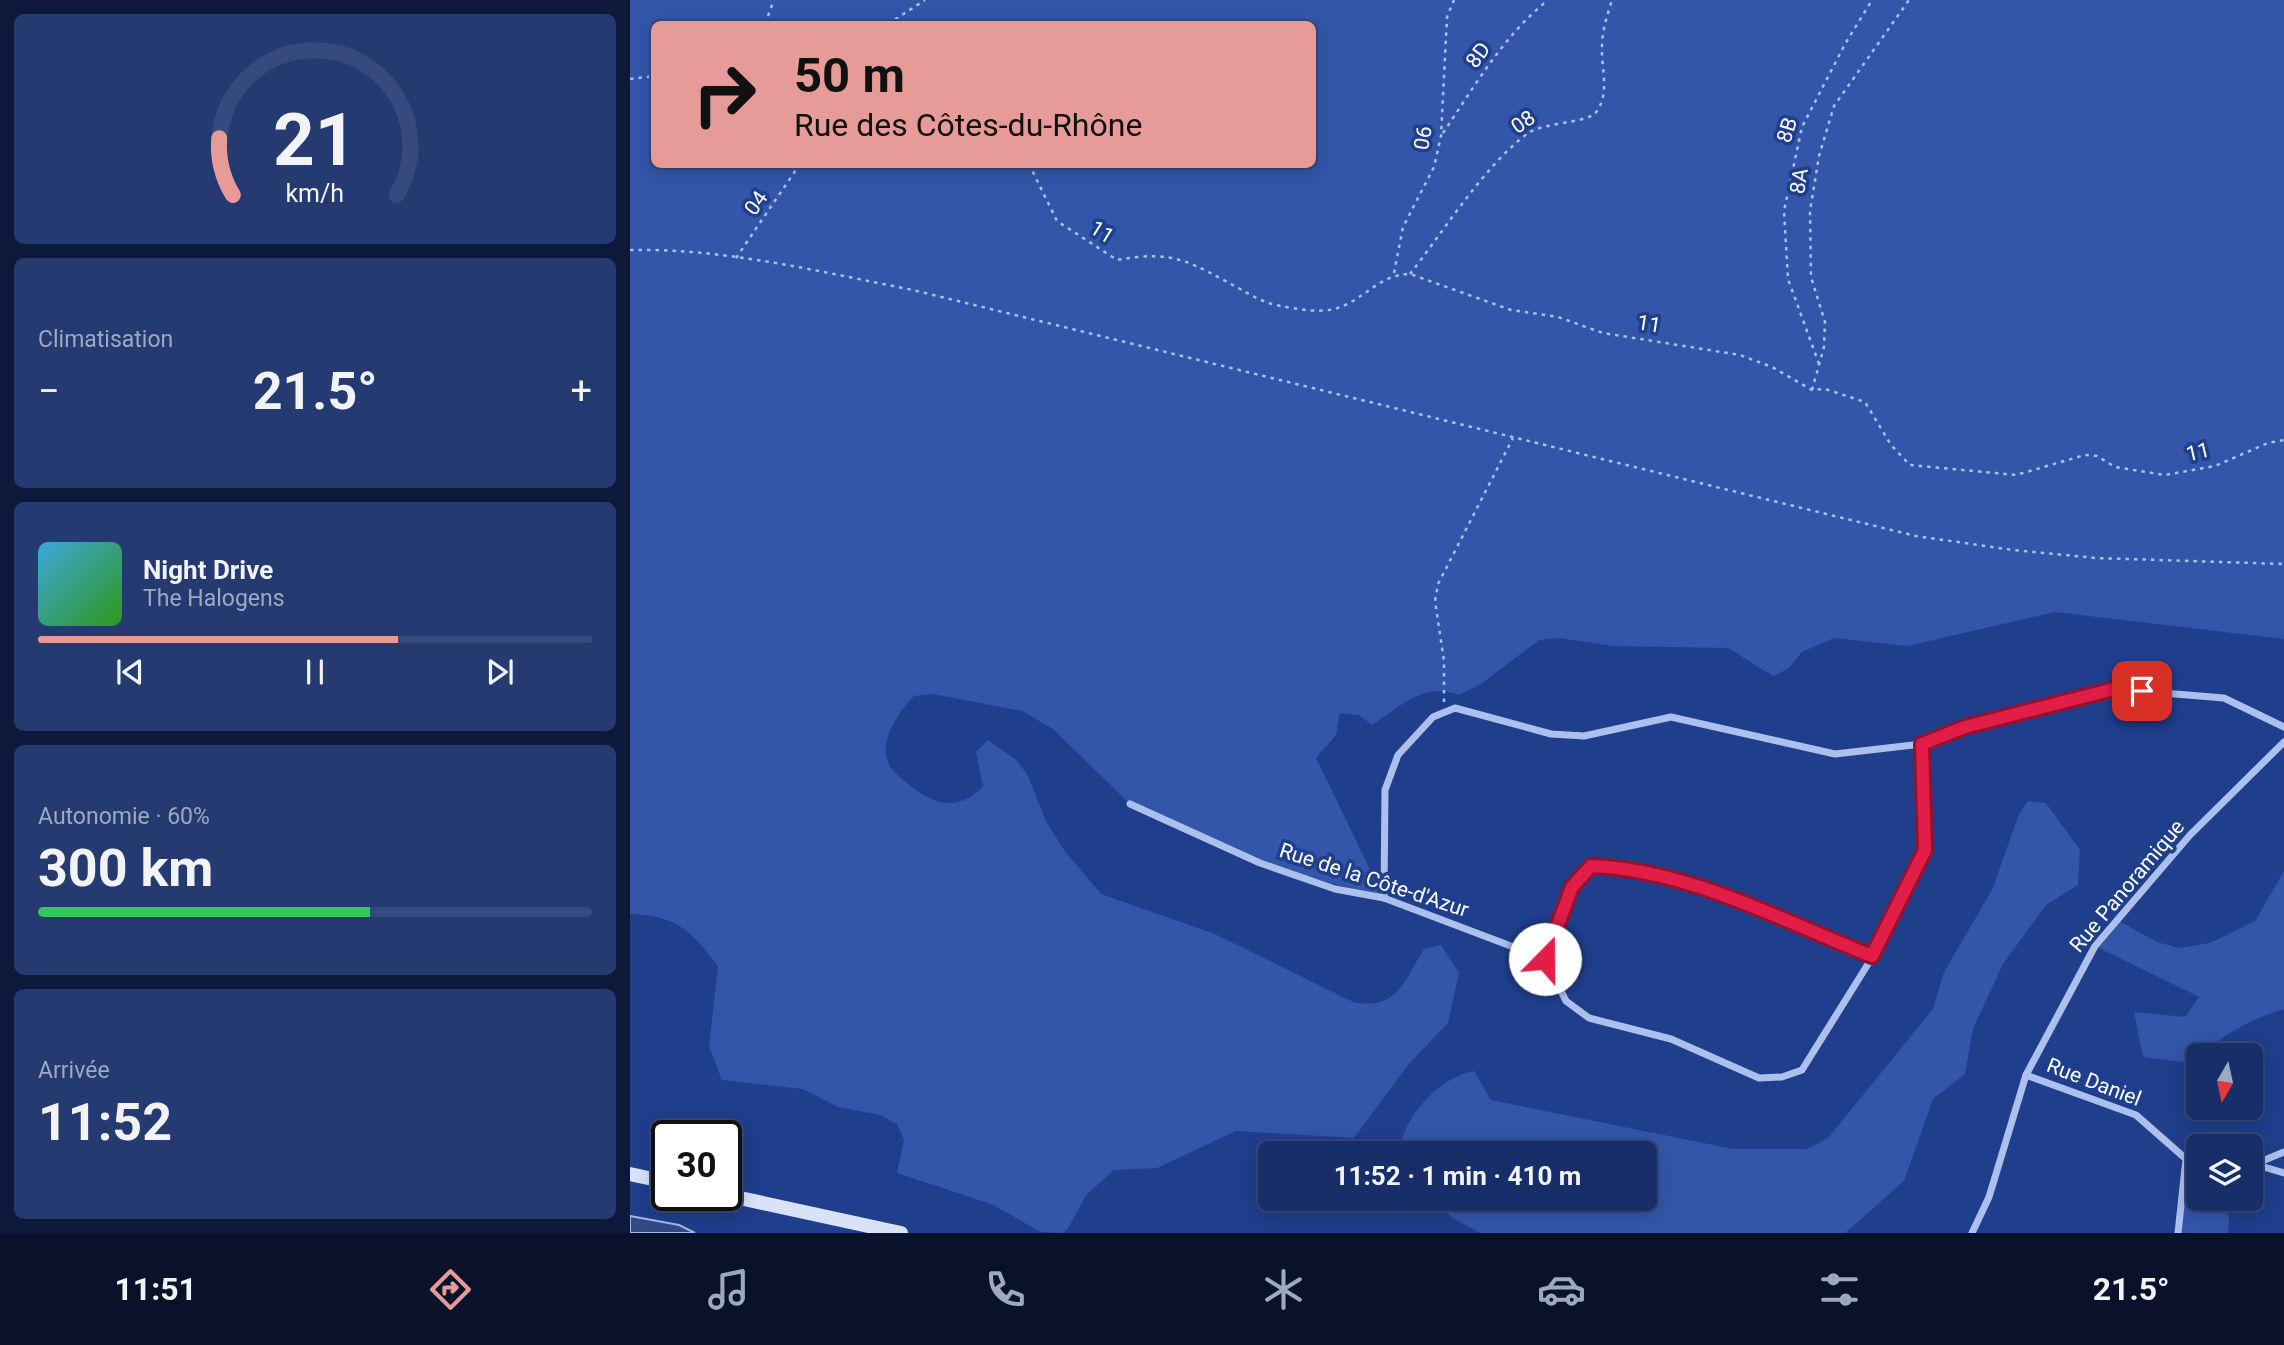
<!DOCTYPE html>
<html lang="fr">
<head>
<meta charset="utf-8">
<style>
	:root { --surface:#172e69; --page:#243a71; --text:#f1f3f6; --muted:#9ea8c0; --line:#364a7d; --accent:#e69b98 }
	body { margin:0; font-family:Roboto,sans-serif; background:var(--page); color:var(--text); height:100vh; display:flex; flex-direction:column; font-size:26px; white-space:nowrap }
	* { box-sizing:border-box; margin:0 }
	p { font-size:23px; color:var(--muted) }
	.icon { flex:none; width:38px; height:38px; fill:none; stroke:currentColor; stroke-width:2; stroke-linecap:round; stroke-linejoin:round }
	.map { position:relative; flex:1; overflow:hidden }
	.drawer { display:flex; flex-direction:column; gap:14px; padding:14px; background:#0d193a; width:630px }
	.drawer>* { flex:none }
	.top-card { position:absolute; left:21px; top:21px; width:665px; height:147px; border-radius:10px; box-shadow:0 4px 18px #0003,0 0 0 2px var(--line); background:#e69b98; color:#111; overflow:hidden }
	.needle { width:46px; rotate:189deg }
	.buttons { position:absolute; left:1556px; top:1043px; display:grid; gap:14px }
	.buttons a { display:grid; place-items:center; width:77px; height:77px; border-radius:10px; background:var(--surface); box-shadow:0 4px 18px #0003,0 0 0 2px var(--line); font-size:35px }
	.speed { position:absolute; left:21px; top:1120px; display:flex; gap:14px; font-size:35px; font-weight:700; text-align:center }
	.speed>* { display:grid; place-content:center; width:91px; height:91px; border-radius:50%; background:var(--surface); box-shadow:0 4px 18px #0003,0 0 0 2px var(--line); line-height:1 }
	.speed .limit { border:4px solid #111; border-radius:10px; background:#fff; color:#111 }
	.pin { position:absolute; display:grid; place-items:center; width:60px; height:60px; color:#fff; margin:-30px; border-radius:14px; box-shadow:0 4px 10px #0006 }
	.me { position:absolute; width:77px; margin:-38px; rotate:22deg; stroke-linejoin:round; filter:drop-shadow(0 0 5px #0008) }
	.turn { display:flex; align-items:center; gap:24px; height:147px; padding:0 28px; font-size:32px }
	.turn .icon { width:91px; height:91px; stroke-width:2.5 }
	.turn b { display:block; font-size:49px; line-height:60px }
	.big { font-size:52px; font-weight:700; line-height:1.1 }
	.drawer .tile { flex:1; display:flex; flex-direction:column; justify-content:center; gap:10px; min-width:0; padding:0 24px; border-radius:10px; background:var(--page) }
	.drawer .dial { align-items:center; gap:0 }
	.dial svg { height:182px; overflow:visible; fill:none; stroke:var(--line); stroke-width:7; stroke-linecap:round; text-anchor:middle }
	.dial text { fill:var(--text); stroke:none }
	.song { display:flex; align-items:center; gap:21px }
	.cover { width:84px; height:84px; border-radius:10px; background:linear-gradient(135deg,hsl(200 70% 55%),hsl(110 70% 35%)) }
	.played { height:7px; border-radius:4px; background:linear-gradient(90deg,var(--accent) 65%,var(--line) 65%) }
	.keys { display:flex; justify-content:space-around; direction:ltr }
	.heat { display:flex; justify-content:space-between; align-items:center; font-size:38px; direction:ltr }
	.charge { height:10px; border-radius:5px; background:linear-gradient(90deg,#34c759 60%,var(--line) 0) }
	.trip { position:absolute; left:628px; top:1141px; width:399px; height:70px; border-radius:10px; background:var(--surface); box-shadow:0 4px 18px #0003,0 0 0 2px var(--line); font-weight:700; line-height:70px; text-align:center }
	.tabs { display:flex; height:112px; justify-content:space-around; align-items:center; background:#09122a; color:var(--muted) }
	.tabs .icon { width:49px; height:49px }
	.tabs .active { color:var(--accent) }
	.tabs b { font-size:32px; color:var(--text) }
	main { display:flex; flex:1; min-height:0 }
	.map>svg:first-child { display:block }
	.green { fill:#3356aa; fill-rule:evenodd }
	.water { fill:#334983; stroke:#a0b8ed; stroke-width:2 }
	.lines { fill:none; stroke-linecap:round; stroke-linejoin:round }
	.path { stroke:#adbfec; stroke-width:2.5; stroke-dasharray:3.5 5; stroke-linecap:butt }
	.street { stroke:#adbfec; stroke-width:7 }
	.secondary { stroke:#d9e2f9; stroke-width:14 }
	.route-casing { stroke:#92132f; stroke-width:18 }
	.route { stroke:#e11d48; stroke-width:12 }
	.labels { text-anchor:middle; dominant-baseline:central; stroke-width:7; stroke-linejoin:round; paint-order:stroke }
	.street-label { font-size:21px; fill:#fff; stroke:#1f3e8c }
</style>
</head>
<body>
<main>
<section class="drawer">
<div class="tile dial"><svg viewBox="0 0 100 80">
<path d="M14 69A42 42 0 1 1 86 69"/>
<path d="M14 69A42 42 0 0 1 8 44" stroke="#e69b98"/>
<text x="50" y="56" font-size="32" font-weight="700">21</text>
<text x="50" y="72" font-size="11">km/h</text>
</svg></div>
<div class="tile"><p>Climatisation</p>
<div class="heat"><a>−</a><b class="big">21.5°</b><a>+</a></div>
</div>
<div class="tile">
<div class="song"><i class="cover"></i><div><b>Night Drive</b><p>The Halogens</p></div></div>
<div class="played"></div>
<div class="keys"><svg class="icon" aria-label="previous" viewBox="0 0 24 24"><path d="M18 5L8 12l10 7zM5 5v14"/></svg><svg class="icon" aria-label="pause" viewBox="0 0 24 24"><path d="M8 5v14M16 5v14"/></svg><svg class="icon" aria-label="next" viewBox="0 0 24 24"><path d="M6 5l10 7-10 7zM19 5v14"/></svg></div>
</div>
<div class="tile"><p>Autonomie · 60%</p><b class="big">300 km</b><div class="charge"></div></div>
<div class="tile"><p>Arrivée</p><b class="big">11:52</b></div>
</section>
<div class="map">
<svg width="1654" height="1233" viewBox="0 0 1654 1233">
	<rect width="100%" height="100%" fill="#1f3e8c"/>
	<g class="green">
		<path d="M0 0H1654V639L1425 612 1277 646 1204 638 1172 652 1159 668 1143 676 1098 648 984 646 929 638 909 640 851 684 829 695C792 682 772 706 742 725L729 715 710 713 706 735 686 758 754 898 630 863 500 804 423 729 392 711 303 694 284 696C270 711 251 736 257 759 259 769 270 777 277 783 303 805 328 813 353 786L346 752 358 740 386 760 397 774 416 821 434 850 471 894 585 934 725 1003C768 1009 774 981 794 949L811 945 829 973 818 1023 778 1065 724 1138 606 1131 527 1168 484 1170 456 1195 437 1230 431 1233 411 1232 361 1204 267 1173 274 1140 267 1124 250 1115 208 1107 173 1089 92 1080 79 1047 88 966C60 930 48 916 0 914ZM24 24H682V164H24Z"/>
		<path d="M1398 801 1416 803 1450 850 1448 885 1416 905 1373 964 1343 1029 1335 1074 1303 1099 1274 1181 1215 1233H850L821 1217 804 1199H1015V1153H769C773 1117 809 1077 844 1071L861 1100 1103 1149H1177L1198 1138 1303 1009 1314 972 1362 890 1389 814Z"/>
		<path d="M1654 871V1009C1617 1020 1588 1038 1561 1063L1513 1057 1504 1012 1555 1017 1569 997 1465 946 1487 920 1527 942 1549 948 1580 943 1625 921Z"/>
		<path d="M1568 1186V1199H1592L1599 1217 1598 1233H1548L1552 1188Z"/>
	</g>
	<path class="water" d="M0 1216 49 1225 65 1233H0Z"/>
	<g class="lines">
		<g class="path">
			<path d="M135 24 144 0"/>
			<path d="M258 24 295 0"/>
			<path d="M0 79 24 76"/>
			<path d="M813 133C844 87 874 35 918 0"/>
			<path d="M399 164 427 221 487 260C546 249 561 263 612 290 624 297 637 304 651 306 667 309 688 313 704 309 733 302 748 274 780 274L881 310 928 317 973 333 1110 355 1142 367 1182 390 1195 389 1235 402 1261 445 1280 465 1386 475 1455 455 1467 456 1485 467 1535 475 1585 466 1638 443 1654 440"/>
			<path d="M0 250C95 248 191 272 283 290L1286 536 1383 550 1466 558 1654 564"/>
			<path d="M106 258 170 164"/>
			<path d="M764 273 773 227 804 167 811 136 817 17 824 0"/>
			<path d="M780 274C813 232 855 165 897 134 914 121 959 124 967 111 980 92 971 68 972 47 972 31 977 16 982 0"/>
			<path d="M1189 364 1158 279 1154 211 1172 127 1215 44 1242 0"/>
			<path d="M1182 390 1194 347 1195 322 1181 277 1180 211 1189 156 1204 106 1279 0"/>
			<path d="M814 702V661L805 601 808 584 883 438"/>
		</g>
		<g class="street">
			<path d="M500 804 630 863 705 889 754 898 915 959 936 1001 959 1018 1041 1039 1129 1078 1152 1077 1172 1070 1243 956 1295 850 1292 744"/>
			<path d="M754 898 755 790 768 755 803 717 825 708 921 734 954 736 1041 717 1205 754 1292 744 1335 727 1484 689 1594 698 1654 727"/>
			<path d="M915 959 942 887 961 866C1060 870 1152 920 1243 956"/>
			<path d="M1396 1075 1506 1115 1556 1159 1548 1233"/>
			<path d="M1556 1159 1568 1160"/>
			<path d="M1620 1163 1654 1173"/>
			<path d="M1625 1164 1654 1152"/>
			<path d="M1342 1233 1359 1197 1396 1075 1465 946 1560 835 1654 742"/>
		</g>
		<g class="secondary">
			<path d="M0 1174 37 1182"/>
			<path d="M96 1195 271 1233"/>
		</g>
	</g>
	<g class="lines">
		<defs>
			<path id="route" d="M915 959 942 887 961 866C1060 870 1152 921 1242 956L1295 850 1292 744 1335 727 1484 689 1512 691"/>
		</defs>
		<use href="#route" class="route-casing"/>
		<use href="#route" class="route"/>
	</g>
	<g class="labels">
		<g class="street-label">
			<text transform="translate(848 55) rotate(-53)">8D</text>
			<text transform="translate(893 122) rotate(-34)">08</text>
			<text transform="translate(1157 130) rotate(-73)">8B</text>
			<text transform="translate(793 138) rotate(-81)">06</text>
			<text transform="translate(1169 181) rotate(-81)">8A</text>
			<text transform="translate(126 203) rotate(-55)">04</text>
			<text transform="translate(472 232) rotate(32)">11</text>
			<text transform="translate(1019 324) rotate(9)">11</text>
			<text transform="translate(1568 452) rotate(-13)">11</text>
			<text transform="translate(744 880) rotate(18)">Rue de la Côte-d'Azur</text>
			<text transform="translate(1497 886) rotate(-50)">Rue Panoramique</text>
			<text transform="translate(1464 1082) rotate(21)">Rue Daniel</text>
		</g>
	</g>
</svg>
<div class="buttons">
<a><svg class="needle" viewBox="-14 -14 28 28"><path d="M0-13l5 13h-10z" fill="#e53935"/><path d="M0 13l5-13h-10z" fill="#9ea8c0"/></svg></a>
<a><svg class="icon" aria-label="layers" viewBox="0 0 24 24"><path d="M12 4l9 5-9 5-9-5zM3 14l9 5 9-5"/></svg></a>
</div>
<div class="speed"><div class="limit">30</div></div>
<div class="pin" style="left:1512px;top:691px;background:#d93025"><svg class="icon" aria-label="arrive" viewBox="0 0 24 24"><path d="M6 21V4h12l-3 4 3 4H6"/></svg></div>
<svg class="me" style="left:915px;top:959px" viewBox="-20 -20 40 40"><circle r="19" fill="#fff"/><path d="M0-13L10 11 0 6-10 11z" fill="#e11d48"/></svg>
<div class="trip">11:52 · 1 min · 410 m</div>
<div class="top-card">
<div class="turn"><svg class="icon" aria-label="right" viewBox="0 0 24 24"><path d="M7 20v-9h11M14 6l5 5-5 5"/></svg><div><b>50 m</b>Rue des Côtes-du-Rhône</div></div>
</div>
</div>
</main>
<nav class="tabs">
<b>11:51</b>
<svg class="icon active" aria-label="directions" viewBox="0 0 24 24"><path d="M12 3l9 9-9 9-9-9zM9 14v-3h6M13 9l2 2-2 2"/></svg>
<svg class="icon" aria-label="music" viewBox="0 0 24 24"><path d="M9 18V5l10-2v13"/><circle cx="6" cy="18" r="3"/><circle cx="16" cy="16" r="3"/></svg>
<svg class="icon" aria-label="phone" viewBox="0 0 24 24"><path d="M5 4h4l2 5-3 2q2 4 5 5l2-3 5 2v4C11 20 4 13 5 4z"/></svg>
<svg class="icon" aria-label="climate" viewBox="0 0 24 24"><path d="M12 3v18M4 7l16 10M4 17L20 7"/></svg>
<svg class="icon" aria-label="car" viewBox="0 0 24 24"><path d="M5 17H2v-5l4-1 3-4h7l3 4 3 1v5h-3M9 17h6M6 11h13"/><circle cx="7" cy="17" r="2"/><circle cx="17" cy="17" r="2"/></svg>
<svg class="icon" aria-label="filters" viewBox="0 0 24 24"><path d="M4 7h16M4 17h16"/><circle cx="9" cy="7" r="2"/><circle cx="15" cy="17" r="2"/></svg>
<b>21.5°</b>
</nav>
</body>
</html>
